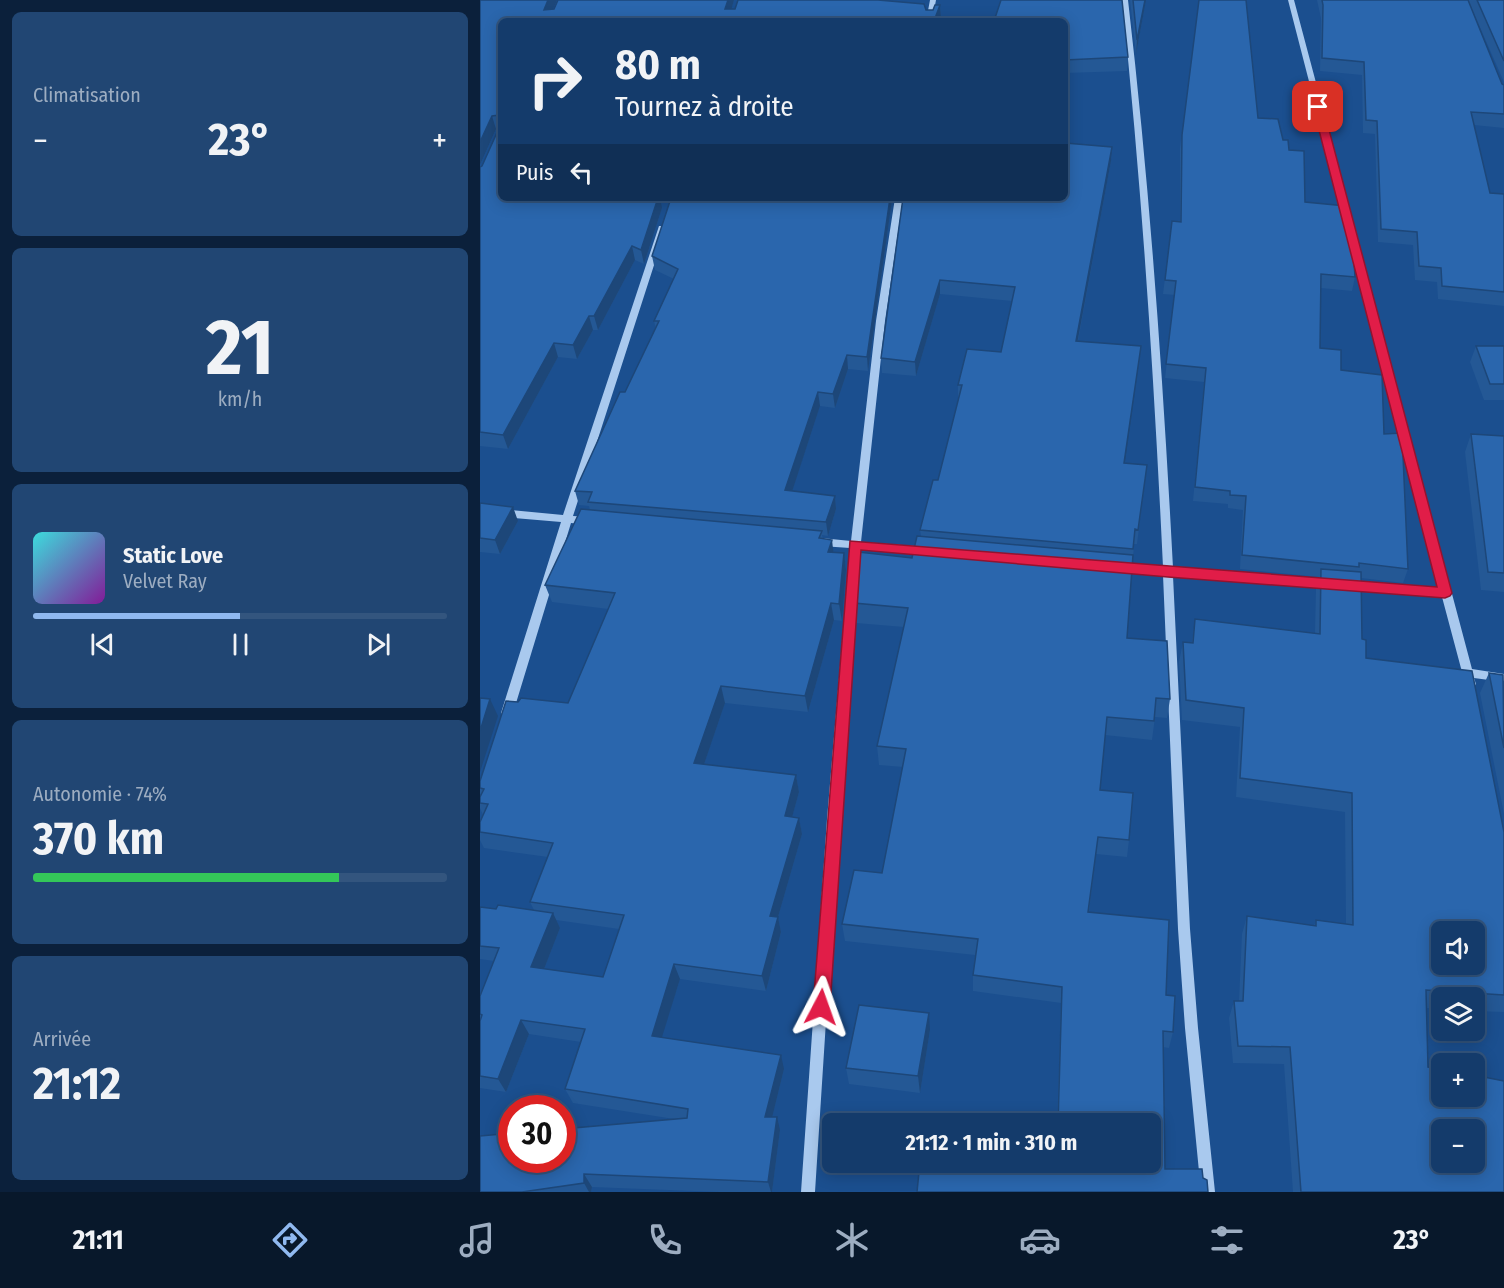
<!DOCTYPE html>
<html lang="fr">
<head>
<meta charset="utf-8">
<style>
	:root { --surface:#143b6b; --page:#214673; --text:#f1f3f6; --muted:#9dadc1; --line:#33557e; --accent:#90b9f0 }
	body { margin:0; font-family:"Fira Sans Condensed",sans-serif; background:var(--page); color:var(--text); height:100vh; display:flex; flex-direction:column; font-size:22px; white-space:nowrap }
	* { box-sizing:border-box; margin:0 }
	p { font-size:20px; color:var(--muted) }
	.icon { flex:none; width:33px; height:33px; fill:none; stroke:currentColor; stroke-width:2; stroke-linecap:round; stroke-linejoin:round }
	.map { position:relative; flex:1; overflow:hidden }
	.panel { display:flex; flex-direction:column; gap:12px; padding:12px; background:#0b203b; width:480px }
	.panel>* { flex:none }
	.hud { position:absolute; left:18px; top:18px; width:570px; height:183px; border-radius:9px; box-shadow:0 3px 15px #0003,0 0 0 2px var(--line); background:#143b6b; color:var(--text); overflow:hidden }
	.tools { position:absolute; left:951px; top:921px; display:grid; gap:12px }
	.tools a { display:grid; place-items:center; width:54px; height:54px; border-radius:9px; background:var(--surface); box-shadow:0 3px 15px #0003,0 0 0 2px var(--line); font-size:30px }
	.speed { position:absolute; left:18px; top:1095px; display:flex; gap:12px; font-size:30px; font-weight:700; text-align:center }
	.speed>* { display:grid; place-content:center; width:78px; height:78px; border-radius:50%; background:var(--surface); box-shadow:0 3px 15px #0003,0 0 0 2px var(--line); line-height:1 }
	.speed .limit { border:9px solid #d22; background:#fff; color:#111 }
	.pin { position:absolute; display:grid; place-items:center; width:51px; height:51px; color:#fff; margin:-26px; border-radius:12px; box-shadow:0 3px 9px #0006 }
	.me { position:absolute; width:66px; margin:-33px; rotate:4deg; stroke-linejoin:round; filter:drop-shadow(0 0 4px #0008) }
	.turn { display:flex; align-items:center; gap:21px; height:126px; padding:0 18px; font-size:27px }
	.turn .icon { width:78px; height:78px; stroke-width:2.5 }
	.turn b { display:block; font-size:42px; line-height:51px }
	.then { display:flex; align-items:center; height:57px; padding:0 18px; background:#0003; gap:12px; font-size:22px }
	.big { font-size:45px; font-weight:700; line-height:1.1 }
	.panel .widget { flex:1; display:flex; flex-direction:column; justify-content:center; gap:9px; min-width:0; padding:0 21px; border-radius:9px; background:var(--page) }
	.panel .dial { align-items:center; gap:0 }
	.dial b { font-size:78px; line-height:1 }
	.song { display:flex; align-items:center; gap:18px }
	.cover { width:72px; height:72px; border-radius:9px; background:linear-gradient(135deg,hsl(180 70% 55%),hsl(290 70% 35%)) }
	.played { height:6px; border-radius:3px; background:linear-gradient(90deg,var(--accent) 50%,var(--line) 50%) }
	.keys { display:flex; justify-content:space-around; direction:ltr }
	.heat { display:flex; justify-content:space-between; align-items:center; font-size:33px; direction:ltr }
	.charge { height:9px; border-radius:4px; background:linear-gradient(90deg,#34c759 74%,var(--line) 0) }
	.trip { position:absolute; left:342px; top:1113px; width:339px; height:60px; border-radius:9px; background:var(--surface); box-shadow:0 3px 15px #0003,0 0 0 2px var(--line); font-weight:700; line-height:60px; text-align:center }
	.menu { display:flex; height:96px; justify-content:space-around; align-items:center; background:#08182b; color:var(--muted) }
	.menu .icon { width:42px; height:42px }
	.menu .on { color:var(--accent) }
	.menu b { font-size:27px; color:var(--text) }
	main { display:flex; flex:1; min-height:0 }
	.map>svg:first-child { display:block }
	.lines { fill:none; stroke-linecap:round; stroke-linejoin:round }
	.minor { fill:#a9c9ee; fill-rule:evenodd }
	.wall { fill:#245895; fill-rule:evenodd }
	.shaded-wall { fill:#1d4779 }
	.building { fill:#2a66ad; stroke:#1d4779; stroke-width:1.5; fill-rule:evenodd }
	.route { fill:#e11d48; stroke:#92132f; stroke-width:1.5 }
</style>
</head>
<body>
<main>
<section class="panel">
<div class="widget"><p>Climatisation</p>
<div class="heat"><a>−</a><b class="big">23°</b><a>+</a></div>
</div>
<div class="widget dial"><b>21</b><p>km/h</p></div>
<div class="widget">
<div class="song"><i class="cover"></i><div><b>Static Love</b><p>Velvet Ray</p></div></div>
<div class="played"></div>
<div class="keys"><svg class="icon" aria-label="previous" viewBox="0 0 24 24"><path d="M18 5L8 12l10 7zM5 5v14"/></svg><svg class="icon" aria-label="pause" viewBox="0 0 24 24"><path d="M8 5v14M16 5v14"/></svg><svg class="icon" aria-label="next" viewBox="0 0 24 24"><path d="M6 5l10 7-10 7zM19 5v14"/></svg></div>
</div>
<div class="widget"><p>Autonomie · 74%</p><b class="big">370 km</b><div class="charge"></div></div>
<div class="widget"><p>Arrivée</p><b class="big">21:12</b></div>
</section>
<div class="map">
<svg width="1024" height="1192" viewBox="0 0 1024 1192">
	<rect width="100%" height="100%" fill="#1b4f8f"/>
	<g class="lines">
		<g class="minor">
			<path d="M450 0H456L452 21H446Z"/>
			<path d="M642 0H648C670 189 683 378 693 568L851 580 856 584 851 588 693 576 710 929 718 1028 735 1192H721L705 1028 698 929 683 575 640 572 635 568 640 564 683 567C674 378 662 189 642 0Z"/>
			<path d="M808 0H814L992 669 1024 674V682L994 678 996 684 994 687H986L962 597 867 589 862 585 867 581 960 589Z"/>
			<path d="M415 198H423L405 321 381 542 448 547 453 551 448 555 380 549 359 819 335 1192H321L347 819 370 548 341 546 336 542 341 538 371 541 396 321Z"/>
			<path d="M179 226H182L186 228 93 516 110 517 115 521 110 525 91 523 33 713 31 716 27 718 23 716 21 713 81 522 0 515V507L83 515Z"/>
		</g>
	</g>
	<g class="wall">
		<path d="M0 0H77L73 9 254 0 251 9 398 1 446 10H453L460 5 461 18 460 21H21V198L182 208 164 264 155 260 118 330H113L97 359 78 357 28 449 0 446V167L2 166 19 129H16L0 165Z"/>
		<path d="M650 0H666L656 54Z"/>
		<path d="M719 0 778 118 803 140 809 150 825 202 875 277 872 291 841 288 840 348 861 370 904 434 928 569 923 583 881 578 882 639 886 658 1024 832V1012L994 1011V998H962V1009L947 1008 948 1067 1024 1192H813L804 1064 753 1063 749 1018 754 1001H759L762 934 767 916 834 926 836 920 866 924 865 812 756 797 760 727 702 720 699 662 703 642H712L715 619 835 633 836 589 839 577 760 569 763 510 748 508V504L713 501 724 382 685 378 695 295 683 294 692 221 700 222V148Z"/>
		<path d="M837 0H988L1022 84 1024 85V128L994 125 1010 193 1024 194V306L958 299 957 282 935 280 933 245 898 242 895 134 883 133 882 75 840 71 841 18Z"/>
		<path d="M988 0H1024V82Z"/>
		<path d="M585 21 648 57 647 71 585 73Z"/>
		<path d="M632 147 631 161 598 341 661 346 645 463 667 465 657 544H654L647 638 690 699 687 718 675 717 672 740 625 735 620 790 649 840 647 857 616 854 609 912 686 995 693 1032 689 1048 683 1047 685 1169 723 1178 728 1192 670 1162V1124H577L581 1003 493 991V975L495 955 365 941 362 924 402 873 423 767 399 765 397 746 424 627 376 623 374 603 432 558 441 536 440 530 458 480 478 399V385L521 352 532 301 460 294 436 376 402 373 401 358 423 198H585Z"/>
		<path d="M412 200 388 371 368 369 355 408 340 406 312 491 355 496 356 509 348 536 342 535 343 539 354 552 364 553 366 570 362 621 354 620 328 712 245 703 224 764 316 775 319 792 312 817 319 818 322 834 298 917 301 932 286 991 200 979 181 1038 304 1069 292 1117 300 1130 292 1192H239L112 1187 111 1192H0L194 1119 93 1103 85 1089 101 1042 49 1034 26 1092 0 1088V996L14 961 0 959V907L16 909 54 910 50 902 68 857 4 848 0 840V822L3 815 0 808V797L1 795 0 793V781L38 702 88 703 128 609 72 602 65 585 110 510 109 506 99 505 95 491 176 329 174 321 194 279 175 270 172 256ZM76 920 139 929 123 977 64 969 80 928Z"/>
		<path d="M996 346H1024V400H1004L990 362Z"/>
		<path d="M991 434 1024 436V592L1001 590 985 452Z"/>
		<path d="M0 503 38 521 20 554 0 552Z"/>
		<path d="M1009 673 1024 681V814L1000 693Z"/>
		<path d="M450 1030 440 1093 369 1084 366 1068Z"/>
	</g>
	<g class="shaded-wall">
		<path d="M68 0H77L68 21 64 10Z"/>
		<path d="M248 0H254L248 21 245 9Z"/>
		<path d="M665 0H666L656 54 657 40Z"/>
		<path d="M460 5 461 18 460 21H454Z"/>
		<path d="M12 116 16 129 0 165V142Z"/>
		<path d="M632 147 631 161 595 355 596 341Z"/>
		<path d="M178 198H180L182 208 164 264 161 250Z"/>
		<path d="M410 198H412V200L388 371 387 357Z"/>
		<path d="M152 246 155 260 118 330 114 316Z"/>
		<path d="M460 280V294L436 376 435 362Z"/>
		<path d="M109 316 113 330 97 359 93 345Z"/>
		<path d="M74 343 78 357 28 449 23 435Z"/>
		<path d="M661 346 659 361 643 477 644 463Z"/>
		<path d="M367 355 368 369 355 408 353 394Z"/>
		<path d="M338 392 340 406 308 504 305 490Z"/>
		<path d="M355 496 356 509 348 536 346 522Z"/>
		<path d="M33 507 38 521 20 554 15 540Z"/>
		<path d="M352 540 354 557 348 552Z"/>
		<path d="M364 553 366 570 362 621 359 604Z"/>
		<path d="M351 603 354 620 328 712 325 696Z"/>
		<path d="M241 686 245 703 219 779 214 763Z"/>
		<path d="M10 699 18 716 0 772V731Z"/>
		<path d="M316 775 319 792 308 832 305 816Z"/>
		<path d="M319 818 322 834 298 917 301 932 286 991 282 976 290 916Z"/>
		<path d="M73 913 80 928 59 982 51 967Z"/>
		<path d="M194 964 200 979 178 1050 172 1036Z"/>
		<path d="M449 1013 450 1030 440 1093 438 1076Z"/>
		<path d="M41 1020 49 1034 26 1092 18 1079Z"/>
		<path d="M301 1055 304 1069 289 1130 285 1117Z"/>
		<path d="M297 1117 300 1130 292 1192H291L288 1182Z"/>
		<path d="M104 1174 112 1187 111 1192H109L104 1183Z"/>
	</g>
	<g class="building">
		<path d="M0 0H68L64 10 74 9 78 0H248L245 9H255L258 0H398L444 4 446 10H453L455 5H460L454 21H21V198H178L161 250 152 246 114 316H109L93 345 74 343 23 435 0 432V167L2 166 19 128V115L12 116 0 142Z"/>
		<path d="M521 0H642L648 57 585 60V21H514Z"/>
		<path d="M653 0H665L657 40Z"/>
		<path d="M719 0H766L778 118 798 119 803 140H808L809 150 824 151 825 202 866 206 872 230 875 277 841 274 840 348 861 350V370L902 375 904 434 922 433 928 569 879 563V567L762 555 766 496 750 495V491L715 487 726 368 686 364 696 281 685 280 692 221 701 222 702 135Z"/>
		<path d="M842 0H988L1022 84 1024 85V114L991 112 1010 193 1024 194V292L962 286 961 268 939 266 937 232 901 229 897 121 886 120 884 62 842 58 843 5Z"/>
		<path d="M997 0H1024V61Z"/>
		<path d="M585 143 632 147 596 341 661 346 644 463 667 465 658 530 655 529 653 549 440 530 453 480H458L482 385H478L487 349 521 352 535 287 460 280 435 362 401 358 423 198H585Z"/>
		<path d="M191 198H410L387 357 367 355 353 394 338 392 305 490 355 496 346 522 108 502 112 492 95 491 140 392H145L179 321H174L198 269 172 256Z"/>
		<path d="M996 346H1024V384H1010Z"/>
		<path d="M991 434 1024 436V573L1008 572Z"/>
		<path d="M0 503 33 507 15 540 0 538Z"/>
		<path d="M101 509 342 531 339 538 352 540 348 552 364 553 359 604 351 603 325 696 241 686 214 763 316 775 305 816 319 818 290 916 298 917 282 976 194 964 172 1036 301 1055 285 1117H297L288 1182 104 1174V1183L42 1192H0V1136L32 1133V1160H82V1129L207 1118 208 1109 85 1089 105 1029 41 1020 18 1079 0 1076V1021L2 1015 0 1014V996L19 948 0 946V907L16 909 18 905 73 913 51 967 123 977 144 915 50 902 73 843 0 832V822L8 804 0 803V797L4 789 0 788V781L26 701 38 702 41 698 88 703 135 593 65 585Z"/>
		<path d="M437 536 653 555 647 638 687 641 690 699 676 698 674 721 627 717 620 790 653 793 649 840 618 837 608 912 689 920 686 995 695 996 693 1032 683 1031 685 1169H722L723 1178 727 1180 728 1192H437L440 1162H670V1124H578L582 987 493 975 498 939 362 924 374 870 402 873 426 749 397 746 428 608 374 603 378 552 432 558Z"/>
		<path d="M841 569 881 572 882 639 886 640V658L992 671 1024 832V995L946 990 948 1067 962 1069V1096H994V1075L1024 1081V1192H821L810 1047 758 1046 754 1001H763L767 916 836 926V920L873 925 872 793 760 778 764 708 706 700 703 642 713 643 715 619 840 634ZM962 932H994V964H962ZM962 1130H994V1162H962Z"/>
		<path d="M1009 673 1023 675 1024 748Z"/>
		<path d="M0 698 10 699 0 731Z"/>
		<path d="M379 1005 449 1013 438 1076 366 1068Z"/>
	</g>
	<path class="route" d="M838 104 843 107 972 593 970 596 965 598 688 577 381 550 350 1007 347 1013 341 1015 335 1013 333 1007 370 541 957 587 833 107Z"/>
</svg>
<div class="tools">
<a><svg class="icon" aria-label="sound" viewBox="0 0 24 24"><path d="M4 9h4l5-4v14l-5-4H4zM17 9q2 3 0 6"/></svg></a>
<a><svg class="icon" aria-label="layers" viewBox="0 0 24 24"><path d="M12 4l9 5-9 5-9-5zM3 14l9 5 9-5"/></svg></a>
<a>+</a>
<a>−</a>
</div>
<div class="speed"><div class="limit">30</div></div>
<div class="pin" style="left:838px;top:107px;background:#d93025"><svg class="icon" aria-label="arrive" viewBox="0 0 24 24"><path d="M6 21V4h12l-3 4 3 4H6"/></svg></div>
<svg class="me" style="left:341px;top:1007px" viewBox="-20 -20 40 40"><path d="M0-17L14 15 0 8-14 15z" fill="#e11d48" stroke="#fff" stroke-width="4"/></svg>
<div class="trip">21:12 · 1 min · 310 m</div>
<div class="hud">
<div class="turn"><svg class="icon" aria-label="right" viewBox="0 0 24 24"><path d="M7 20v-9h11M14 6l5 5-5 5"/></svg><div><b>80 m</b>Tournez à droite</div></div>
<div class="then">Puis<svg class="icon" aria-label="left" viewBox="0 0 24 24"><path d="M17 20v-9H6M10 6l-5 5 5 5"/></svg></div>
</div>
</div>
</main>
<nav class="menu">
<b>21:11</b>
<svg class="icon on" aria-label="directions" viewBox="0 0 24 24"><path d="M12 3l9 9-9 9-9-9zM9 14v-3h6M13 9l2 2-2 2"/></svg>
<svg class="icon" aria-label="music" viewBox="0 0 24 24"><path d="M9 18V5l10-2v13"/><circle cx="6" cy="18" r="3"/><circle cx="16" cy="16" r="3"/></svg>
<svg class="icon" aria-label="phone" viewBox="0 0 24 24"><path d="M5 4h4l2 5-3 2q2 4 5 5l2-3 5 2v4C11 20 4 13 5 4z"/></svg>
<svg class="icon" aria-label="climate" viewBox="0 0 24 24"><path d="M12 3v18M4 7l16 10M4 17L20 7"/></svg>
<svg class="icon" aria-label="car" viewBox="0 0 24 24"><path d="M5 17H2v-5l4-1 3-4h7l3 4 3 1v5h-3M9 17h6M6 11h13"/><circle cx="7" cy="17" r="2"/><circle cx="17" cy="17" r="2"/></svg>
<svg class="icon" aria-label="filters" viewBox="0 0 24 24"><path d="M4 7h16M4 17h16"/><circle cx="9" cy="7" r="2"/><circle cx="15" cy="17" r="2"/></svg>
<b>23°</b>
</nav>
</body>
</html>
